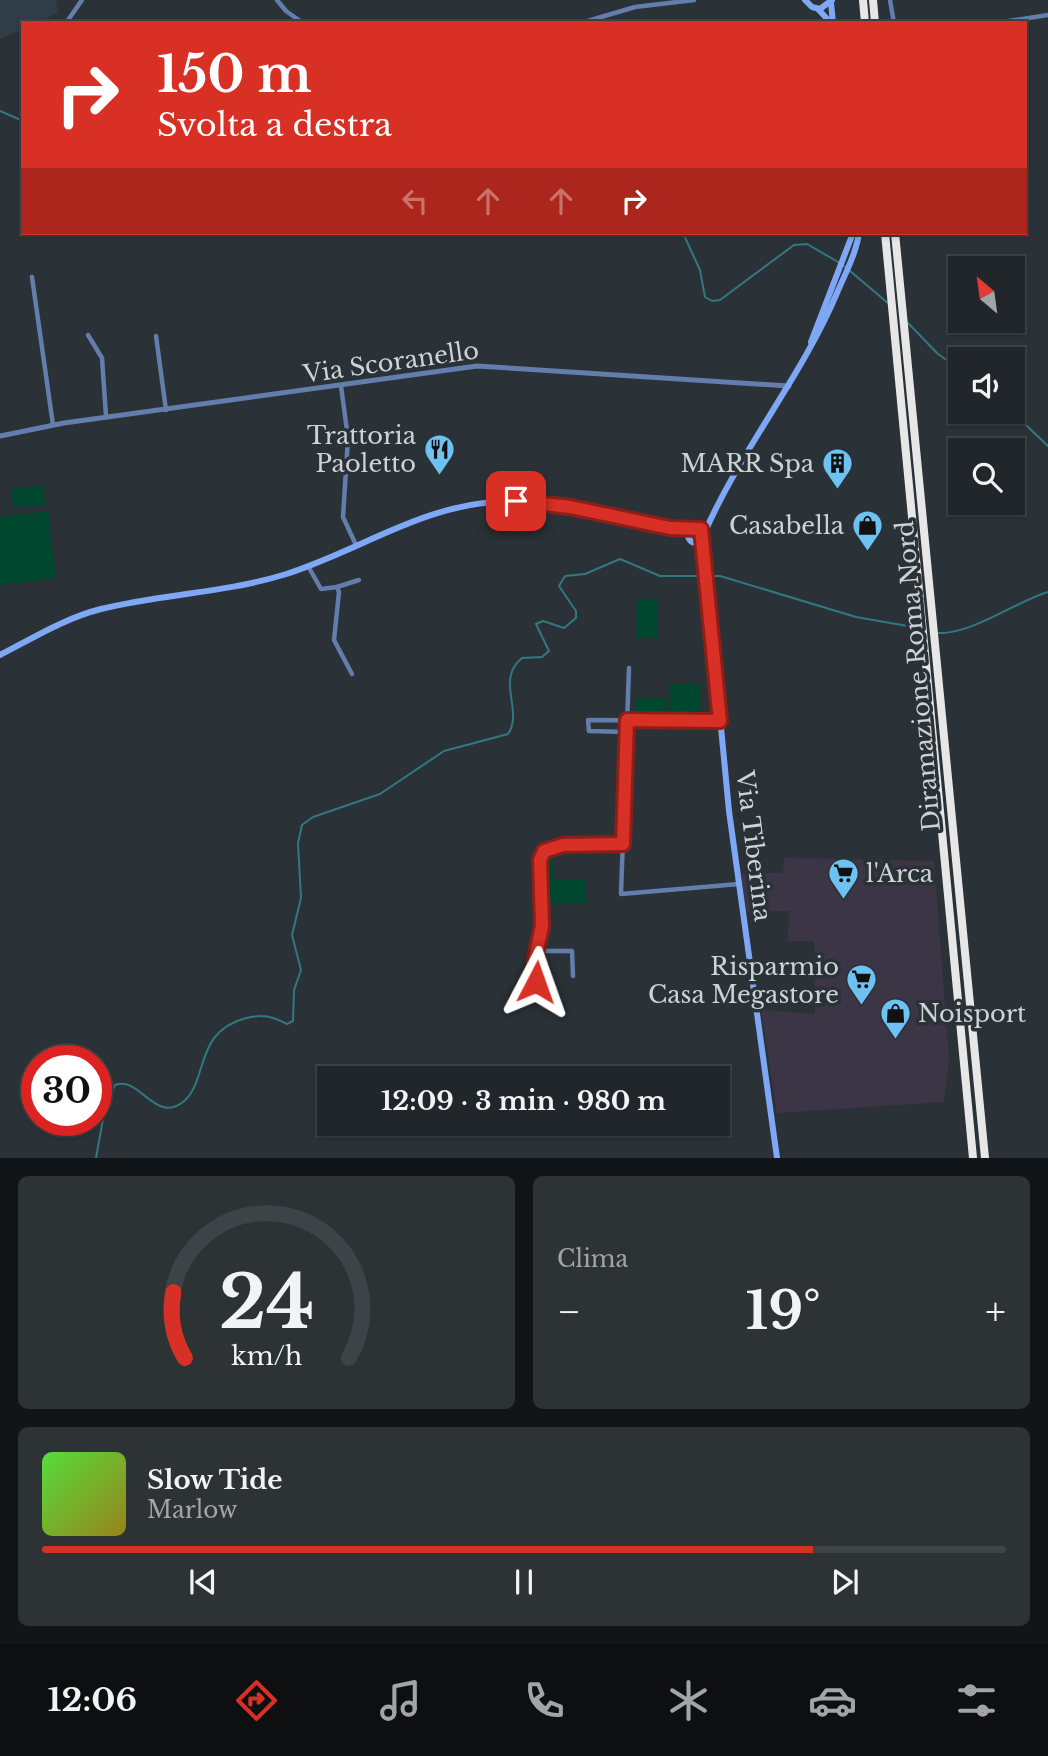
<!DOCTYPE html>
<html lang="it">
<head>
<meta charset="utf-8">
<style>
	:root { --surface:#202629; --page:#2d3235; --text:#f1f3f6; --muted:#a2a5a8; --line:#3d4346; --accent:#d93025 }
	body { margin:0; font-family:"Libre Baskerville",serif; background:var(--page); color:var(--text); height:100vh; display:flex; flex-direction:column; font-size:26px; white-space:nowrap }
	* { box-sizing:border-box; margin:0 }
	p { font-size:23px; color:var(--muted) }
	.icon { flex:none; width:38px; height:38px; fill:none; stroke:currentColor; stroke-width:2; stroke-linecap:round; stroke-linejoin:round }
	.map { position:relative; height:1158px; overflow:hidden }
	.panel { display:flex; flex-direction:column; gap:18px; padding:18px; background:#121517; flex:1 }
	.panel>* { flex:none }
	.banner { position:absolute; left:21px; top:21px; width:1006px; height:214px; border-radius:0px; box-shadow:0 2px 5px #0004,0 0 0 2px var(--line); background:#d93025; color:#fff; overflow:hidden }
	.needle { width:46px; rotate:331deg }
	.tools { position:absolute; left:948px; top:256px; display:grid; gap:14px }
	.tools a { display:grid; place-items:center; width:77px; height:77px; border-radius:0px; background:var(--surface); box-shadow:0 2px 5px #0004,0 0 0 2px var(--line); font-size:35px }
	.speed { position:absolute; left:21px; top:1045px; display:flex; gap:14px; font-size:35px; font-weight:700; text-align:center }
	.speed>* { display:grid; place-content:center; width:91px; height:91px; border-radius:50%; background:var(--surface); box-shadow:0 2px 5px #0004,0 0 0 2px var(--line); line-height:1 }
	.speed .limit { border:10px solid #d22; background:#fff; color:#111 }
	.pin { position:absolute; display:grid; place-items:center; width:60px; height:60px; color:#fff; margin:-30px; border-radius:14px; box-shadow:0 4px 10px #0006 }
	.me { position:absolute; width:77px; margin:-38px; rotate:4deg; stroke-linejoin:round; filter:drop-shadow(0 0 5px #0008) }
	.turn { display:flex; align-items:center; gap:24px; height:147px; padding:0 21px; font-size:32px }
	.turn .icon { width:91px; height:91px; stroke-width:2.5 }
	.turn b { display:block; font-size:49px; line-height:60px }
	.lanes { display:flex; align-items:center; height:66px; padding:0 21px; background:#0003; justify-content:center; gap:35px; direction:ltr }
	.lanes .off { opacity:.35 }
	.big { font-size:52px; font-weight:800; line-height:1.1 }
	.panel .widget { flex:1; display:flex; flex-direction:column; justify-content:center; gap:10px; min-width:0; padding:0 24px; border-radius:10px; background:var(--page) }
	.panel .dial { align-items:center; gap:0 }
	.dial svg { height:182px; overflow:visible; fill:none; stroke:var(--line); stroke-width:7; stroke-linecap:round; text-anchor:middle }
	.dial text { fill:var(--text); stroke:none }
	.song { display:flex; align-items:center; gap:21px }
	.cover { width:84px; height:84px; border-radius:10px; background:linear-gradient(135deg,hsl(110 70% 55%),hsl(50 70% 35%)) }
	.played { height:7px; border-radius:4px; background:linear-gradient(90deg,var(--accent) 80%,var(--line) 80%) }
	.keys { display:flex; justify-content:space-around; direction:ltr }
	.heat { display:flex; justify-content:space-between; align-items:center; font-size:38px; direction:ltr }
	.panel .tiles { flex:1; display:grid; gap:18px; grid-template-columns:1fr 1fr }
	.widget:last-child { grid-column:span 2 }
	.trip { position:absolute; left:317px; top:1066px; width:413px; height:70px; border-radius:0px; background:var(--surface); box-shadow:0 2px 5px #0004,0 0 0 2px var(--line); font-weight:800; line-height:70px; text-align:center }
	.menu { display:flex; height:112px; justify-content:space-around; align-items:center; background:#0d0f10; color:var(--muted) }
	.menu .icon { width:49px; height:49px }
	.menu .current { color:var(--accent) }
	.menu b { font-size:32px; color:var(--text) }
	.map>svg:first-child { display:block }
	.commercial { fill:#3c3545 }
	.built { fill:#313d46 }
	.green { fill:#004730 }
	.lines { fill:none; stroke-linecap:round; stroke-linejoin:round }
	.stream { stroke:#317881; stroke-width:2 }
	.minor { stroke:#637dad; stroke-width:4.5 }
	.tertiary { stroke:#637dad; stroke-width:5 }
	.secondary { stroke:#7ea8f5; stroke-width:6 }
	.motorway { stroke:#e7e7e7; stroke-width:8 }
	.route-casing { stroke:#8d1f18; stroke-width:18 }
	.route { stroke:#d93025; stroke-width:12 }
	.labels { text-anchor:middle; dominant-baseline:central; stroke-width:7; stroke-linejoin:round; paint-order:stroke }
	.street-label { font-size:24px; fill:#cdd2d5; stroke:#2b3237 }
	.poi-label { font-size:24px; fill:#cdd2d5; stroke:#2b3237; text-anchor:end }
</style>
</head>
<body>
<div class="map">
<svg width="1048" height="1158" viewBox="0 0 1048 1158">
	<rect width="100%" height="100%" fill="#2b3237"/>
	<path class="commercial" d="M784 858 934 861 949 1059 944 1102 777 1113 761 1010 815 1014 814 941H788L789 911H745L741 873H783Z"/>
	<path class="built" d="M0 0H56L58 13 37 23H23V29L0 39Z"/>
	<g class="green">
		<path d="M44 486 45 505 13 507 11 489Z"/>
		<path d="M48 511 56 578 0 585V517Z"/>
		<path d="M637 599 658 600 657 638 636 637Z"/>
		<path d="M670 683H701L700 714H670V699L684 698H670Z"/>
		<rect x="636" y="698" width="32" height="16"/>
		<path d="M553 851 554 880 585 879 586 903 544 905V854Z"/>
	</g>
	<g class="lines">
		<g class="stream">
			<path d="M0 111 23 121"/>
			<path d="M683 233 700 270 705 297 712 301 720 300 794 245 807 244 838 262"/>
			<path d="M843 265 889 304"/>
			<path d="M908 323 938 354 961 370"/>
			<path d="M1011 411 1048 446"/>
			<path d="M938 633C970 635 1015 602 1048 592"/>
			<path d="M96 1158 105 1108 115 1085C139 1075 155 1124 183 1102 209 1081 193 1032 246 1018 262 1014 272 1016 287 1024L293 1021 294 990 301 970 292 935 301 898 298 843 302 825 313 817 380 794 444 751 508 734C524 711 495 680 522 658L542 657 549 651 536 624 543 621 564 628 576 618V611L559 586 565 576 585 574 620 559 660 576H720L856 617 919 628"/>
		</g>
		<g class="minor">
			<path d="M277 0 286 11 303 23"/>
			<path d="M890 0 894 23"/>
			<path d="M66 23 82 0"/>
			<path d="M511 23H519"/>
			<path d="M581 23 635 7 694 0"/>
			<path d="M996 23 1048 15"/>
			<path d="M32 277 53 425"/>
			<path d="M88 335 102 358 106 416"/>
			<path d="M156 336 166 410"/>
			<path d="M341 386 348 438 343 517 356 545"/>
			<path d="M308 566 321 589 337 587 339 592 334 640 352 674"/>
			<path d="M337 587 359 580"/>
			<path d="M629 668 621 894 739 884"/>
			<path d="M627 732 589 731 588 720 720 721"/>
			<path d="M537 951H572L573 976"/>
			<path d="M536 981 535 958 542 926 539 860 544 851 563 845 623 844"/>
		</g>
		<path class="tertiary" d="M0 436 64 423 477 366 789 386"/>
		<g class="secondary">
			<path d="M805 0 812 7 820 9 832 0"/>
			<path d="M831 3 833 23"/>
			<path d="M818 9 831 23"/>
			<path d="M811 342 853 233"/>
			<circle cx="696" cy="535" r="8"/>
			<path d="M704 534C741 449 801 378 837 293 845 274 856 254 859 233"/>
			<path d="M703 539 729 811 777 1158"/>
			<path d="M0 655C33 638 65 618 101 609 161 594 224 593 283 575 355 553 422 505 498 502 564 498 626 526 691 529"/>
		</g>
		<g class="motorway">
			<path d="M863 0 865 23"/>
			<path d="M873 0 875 23"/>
			<path d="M885 233 973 1158"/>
			<path d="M895 233 985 1158"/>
		</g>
	</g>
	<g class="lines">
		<defs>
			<path id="route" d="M516 501 570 507 670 528 701 529 720 721 627 720 623 844 563 845 544 851 540 860 542 926 535 958 536 982"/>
		</defs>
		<use href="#route" class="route-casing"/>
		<use href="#route" class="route"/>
	</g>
	<defs>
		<symbol id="restaurant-pin" viewBox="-11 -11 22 30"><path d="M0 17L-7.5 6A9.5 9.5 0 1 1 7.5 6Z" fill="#6ec2f3" stroke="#2b3237"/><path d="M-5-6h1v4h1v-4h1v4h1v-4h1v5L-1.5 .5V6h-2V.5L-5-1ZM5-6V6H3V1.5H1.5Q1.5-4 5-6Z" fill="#111"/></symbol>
		<symbol id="building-pin" viewBox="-11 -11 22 30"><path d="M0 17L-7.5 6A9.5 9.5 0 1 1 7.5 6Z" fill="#6ec2f3" stroke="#2b3237"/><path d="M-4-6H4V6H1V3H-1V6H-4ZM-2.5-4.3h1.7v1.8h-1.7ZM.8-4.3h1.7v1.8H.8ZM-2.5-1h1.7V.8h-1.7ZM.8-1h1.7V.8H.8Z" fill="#111"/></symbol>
		<symbol id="shop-pin" viewBox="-11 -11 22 30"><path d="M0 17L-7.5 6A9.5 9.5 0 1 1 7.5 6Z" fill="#6ec2f3" stroke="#2b3237"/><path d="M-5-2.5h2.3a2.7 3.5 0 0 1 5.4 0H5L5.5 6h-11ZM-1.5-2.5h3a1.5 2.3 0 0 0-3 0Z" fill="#111"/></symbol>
		<symbol id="supermarket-pin" viewBox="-11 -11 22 30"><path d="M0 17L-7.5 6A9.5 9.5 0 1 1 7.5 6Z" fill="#6ec2f3" stroke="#2b3237"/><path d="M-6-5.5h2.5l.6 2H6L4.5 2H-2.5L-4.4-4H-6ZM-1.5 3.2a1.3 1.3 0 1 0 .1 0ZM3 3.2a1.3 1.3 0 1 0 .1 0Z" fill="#111"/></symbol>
	</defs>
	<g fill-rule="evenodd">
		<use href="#restaurant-pin" x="422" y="432" width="35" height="47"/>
		<use href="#building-pin" x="820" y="446" width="35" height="47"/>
		<use href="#shop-pin" x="850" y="508" width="35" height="47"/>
		<use href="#supermarket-pin" x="826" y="856" width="35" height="47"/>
		<use href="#supermarket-pin" x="844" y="962" width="35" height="47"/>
		<use href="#shop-pin" x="878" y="996" width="35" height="47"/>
	</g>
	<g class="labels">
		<g class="street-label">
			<text transform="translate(391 362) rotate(-8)">Via Scoranello</text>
			<text transform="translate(918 676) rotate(-95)">Diramazione Roma Nord</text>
			<text transform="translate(754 846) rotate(83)">Via Tiberina</text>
		</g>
		<g class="poi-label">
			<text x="416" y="435">Trattoria<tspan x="416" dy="28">Paoletto</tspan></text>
			<text x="814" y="463">MARR Spa</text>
			<text x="844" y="525">Casabella</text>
			<text x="866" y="873" text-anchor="start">l'Arca</text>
			<text x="839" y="966">Risparmio<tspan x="839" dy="28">Casa Megastore</tspan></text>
			<text x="918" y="1013" text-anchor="start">Noisport</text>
		</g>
	</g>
</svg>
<div class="tools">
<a><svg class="needle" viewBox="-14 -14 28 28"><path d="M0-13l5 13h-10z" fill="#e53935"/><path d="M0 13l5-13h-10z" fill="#a2a5a8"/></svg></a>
<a><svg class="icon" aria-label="sound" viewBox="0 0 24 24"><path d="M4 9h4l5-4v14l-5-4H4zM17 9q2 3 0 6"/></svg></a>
<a><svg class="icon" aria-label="search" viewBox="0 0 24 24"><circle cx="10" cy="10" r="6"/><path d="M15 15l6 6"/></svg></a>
</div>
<div class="speed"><div class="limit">30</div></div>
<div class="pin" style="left:516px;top:501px;background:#d93025"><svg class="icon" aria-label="arrive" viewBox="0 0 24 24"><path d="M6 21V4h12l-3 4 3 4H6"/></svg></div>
<svg class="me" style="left:536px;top:982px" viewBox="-20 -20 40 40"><path d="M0-17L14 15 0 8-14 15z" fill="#d93025" stroke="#fff" stroke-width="4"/></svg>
<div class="trip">12:09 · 3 min · 980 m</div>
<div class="banner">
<div class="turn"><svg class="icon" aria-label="right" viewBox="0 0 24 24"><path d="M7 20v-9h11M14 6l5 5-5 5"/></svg><div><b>150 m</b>Svolta a destra</div></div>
<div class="lanes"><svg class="icon off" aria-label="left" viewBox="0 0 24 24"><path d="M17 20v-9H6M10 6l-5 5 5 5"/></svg><svg class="icon off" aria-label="ahead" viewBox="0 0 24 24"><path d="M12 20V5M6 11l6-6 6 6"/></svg><svg class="icon off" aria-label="ahead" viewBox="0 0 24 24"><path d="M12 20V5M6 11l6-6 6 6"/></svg><svg class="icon" aria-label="right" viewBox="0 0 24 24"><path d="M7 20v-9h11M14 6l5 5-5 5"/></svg></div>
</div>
</div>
<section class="panel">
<div class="tiles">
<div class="widget dial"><svg viewBox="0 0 100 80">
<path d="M14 69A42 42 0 1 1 86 69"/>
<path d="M14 69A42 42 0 0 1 9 40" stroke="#d93025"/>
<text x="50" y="56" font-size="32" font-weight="700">24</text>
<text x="50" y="72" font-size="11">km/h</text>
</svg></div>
<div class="widget"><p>Clima</p>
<div class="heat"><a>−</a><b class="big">19°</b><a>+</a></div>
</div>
<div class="widget">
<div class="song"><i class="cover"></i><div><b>Slow Tide</b><p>Marlow</p></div></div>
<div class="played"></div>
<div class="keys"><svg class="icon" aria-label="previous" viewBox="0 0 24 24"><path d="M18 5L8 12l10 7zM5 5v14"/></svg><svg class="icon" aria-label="pause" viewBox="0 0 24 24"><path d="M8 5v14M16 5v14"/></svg><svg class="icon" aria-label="next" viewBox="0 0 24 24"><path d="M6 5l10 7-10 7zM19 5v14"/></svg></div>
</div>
</div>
</section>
<nav class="menu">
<b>12:06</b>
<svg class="icon current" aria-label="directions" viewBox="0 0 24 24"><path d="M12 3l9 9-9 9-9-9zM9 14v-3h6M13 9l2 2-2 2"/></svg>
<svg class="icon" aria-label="music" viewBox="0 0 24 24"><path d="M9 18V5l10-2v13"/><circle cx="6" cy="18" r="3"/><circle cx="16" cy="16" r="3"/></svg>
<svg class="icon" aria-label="phone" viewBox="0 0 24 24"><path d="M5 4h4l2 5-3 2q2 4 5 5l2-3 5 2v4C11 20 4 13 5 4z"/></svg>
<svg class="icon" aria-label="climate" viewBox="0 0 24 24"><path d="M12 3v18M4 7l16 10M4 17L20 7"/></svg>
<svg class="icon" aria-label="car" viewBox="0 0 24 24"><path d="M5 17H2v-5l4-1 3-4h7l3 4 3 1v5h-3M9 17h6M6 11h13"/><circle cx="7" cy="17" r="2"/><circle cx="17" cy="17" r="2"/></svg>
<svg class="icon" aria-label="filters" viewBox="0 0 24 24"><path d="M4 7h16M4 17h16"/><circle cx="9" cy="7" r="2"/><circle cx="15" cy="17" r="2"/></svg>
</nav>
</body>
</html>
